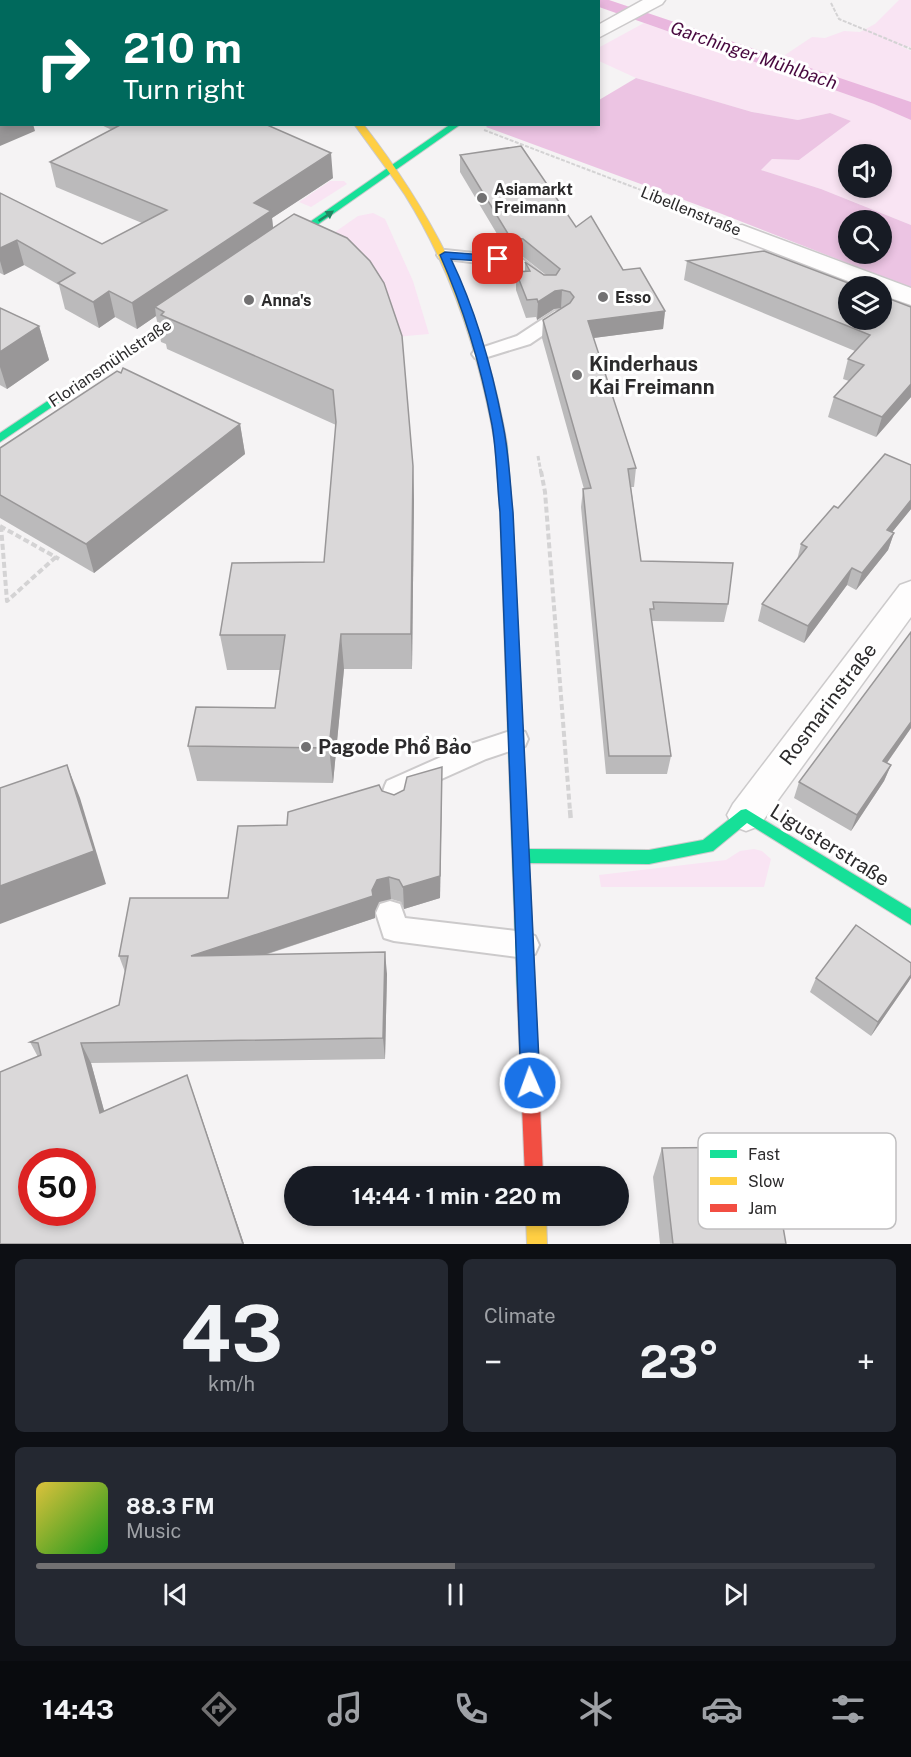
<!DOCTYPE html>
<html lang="en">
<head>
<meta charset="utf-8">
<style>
	:root { --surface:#171b24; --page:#242831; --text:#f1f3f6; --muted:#9ea1a6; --line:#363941; --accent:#727172 }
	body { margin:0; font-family:"Public Sans",sans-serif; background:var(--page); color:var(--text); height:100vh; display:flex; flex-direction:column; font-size:22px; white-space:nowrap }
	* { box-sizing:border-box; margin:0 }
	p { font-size:20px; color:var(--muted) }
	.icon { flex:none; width:33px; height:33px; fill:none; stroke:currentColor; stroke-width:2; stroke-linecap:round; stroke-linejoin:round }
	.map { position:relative; height:1244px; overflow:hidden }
	.drawer { display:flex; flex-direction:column; gap:15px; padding:15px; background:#0d0f14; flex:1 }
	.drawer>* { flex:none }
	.guide { position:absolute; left:0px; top:0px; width:600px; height:126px; box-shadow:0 3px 9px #0003; background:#00695c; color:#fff; overflow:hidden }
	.controls { position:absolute; left:838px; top:144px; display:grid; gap:12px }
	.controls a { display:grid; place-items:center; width:54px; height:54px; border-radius:50%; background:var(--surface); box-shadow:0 3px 9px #0003; font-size:30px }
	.speed { position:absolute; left:18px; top:1148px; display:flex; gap:12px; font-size:30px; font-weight:700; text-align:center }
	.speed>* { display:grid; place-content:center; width:78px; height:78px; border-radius:50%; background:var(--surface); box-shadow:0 3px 9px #0003; line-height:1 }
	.speed .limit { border:9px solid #d22; background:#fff; color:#111 }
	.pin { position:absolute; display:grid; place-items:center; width:51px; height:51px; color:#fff; margin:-26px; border-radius:12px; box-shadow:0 3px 9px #0006 }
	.me { position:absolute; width:66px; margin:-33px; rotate:358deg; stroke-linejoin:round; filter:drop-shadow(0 0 4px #0008) }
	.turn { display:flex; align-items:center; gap:21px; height:126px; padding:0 24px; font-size:27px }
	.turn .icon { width:78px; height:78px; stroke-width:2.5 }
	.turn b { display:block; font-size:42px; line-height:51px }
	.big { font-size:45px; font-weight:700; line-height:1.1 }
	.drawer .tile { flex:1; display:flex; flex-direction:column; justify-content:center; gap:9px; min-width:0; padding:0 21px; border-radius:9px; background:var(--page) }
	.drawer .dial { align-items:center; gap:0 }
	.dial b { font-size:78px; line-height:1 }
	.song { display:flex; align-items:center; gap:18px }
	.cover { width:72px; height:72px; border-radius:9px; background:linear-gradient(135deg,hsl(50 70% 55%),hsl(120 70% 35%)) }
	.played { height:6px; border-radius:3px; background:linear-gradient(90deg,var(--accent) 50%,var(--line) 50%) }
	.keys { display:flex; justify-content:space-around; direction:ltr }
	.heat { display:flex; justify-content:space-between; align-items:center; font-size:33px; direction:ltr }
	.drawer .tiles { flex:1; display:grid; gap:15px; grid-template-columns:1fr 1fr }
	.tile:last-child { grid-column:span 2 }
	.trip { position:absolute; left:284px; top:1166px; width:345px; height:60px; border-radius:30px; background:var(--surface); box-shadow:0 3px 9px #0003; font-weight:700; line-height:60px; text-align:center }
	.dock { display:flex; height:96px; justify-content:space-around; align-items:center; background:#090b0e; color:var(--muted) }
	.dock .icon { width:42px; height:42px }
	.dock .selected { color:var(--accent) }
	.dock b { font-size:27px; color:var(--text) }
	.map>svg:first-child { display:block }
	.green { fill:#f9e4f3; fill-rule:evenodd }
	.forest { fill:#ecc4e3; fill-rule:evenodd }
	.water { fill:#e9b7de }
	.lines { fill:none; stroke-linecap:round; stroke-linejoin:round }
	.lane-casing { stroke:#cccacb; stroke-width:4 }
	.street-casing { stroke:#cccacb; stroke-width:3 }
	.fast-casing { stroke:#cccacb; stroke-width:2 }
	.slow-casing { stroke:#cccacb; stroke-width:2 }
	.jam-casing { stroke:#cccacb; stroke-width:2 }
	.path-far3 { stroke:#d4d3d4; stroke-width:2; stroke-dasharray:4 1.5; stroke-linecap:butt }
	.path-far2 { stroke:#d4d3d4; stroke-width:3; stroke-dasharray:4.5 2; stroke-linecap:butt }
	.path-far1 { stroke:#d4d3d4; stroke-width:4; stroke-dasharray:6 3; stroke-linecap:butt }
	.path { stroke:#d4d3d4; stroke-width:4.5; stroke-dasharray:8 4; stroke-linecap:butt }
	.lane { fill:#fefdfd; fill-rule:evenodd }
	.street { fill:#fefdfd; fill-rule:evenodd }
	.fast { fill:#16e098; fill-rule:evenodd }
	.slow { fill:#ffcf43; fill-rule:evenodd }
	.jam { fill:#f24e42; fill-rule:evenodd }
	.wall { fill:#bbbabb }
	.shaded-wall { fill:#999798 }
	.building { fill:#dad8d9; stroke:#999798; stroke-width:1.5; fill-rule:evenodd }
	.oneway { fill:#218662 }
	.route { fill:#1a73e8; stroke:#114b97; stroke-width:1.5 }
	.poi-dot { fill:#727172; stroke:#fff; stroke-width:2 }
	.labels { text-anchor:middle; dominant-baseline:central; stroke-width:6; stroke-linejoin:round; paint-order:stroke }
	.far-poi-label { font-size:16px; font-weight:bold; fill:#2c2b2c; stroke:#fff; text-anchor:start }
	.far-street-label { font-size:16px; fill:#2c2b2c; stroke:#fff }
	.far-water-label { font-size:18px; font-style:italic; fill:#48093f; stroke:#fff }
	.poi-label { font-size:20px; font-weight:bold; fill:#2c2b2c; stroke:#fff; text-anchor:start }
	.street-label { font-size:20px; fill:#2c2b2c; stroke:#fff }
	.key { fill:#fff; stroke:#c0bfc0; stroke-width:1.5 }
	.key-label { font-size:16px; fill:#2c2b2c }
</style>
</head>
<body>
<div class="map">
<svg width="911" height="1244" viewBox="0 0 911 1244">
	<rect width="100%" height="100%" fill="#f5f3f4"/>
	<g class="green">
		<path d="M238 0H573L578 1 241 2Z"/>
		<path d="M899 0H911V47L900 46 911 51V102L779 59 812 37 825 38 844 31 860 32 875 24Z"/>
		<path d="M644 23 874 104 911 120V225L821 189 761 170 772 159 799 160 851 121 830 113 798 120 752 112 636 78 599 61 598 48ZM849 154H882V188H849Z"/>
		<path d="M330 181H344L347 184 311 207 299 202Z"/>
		<path d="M373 213 385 219 413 281 429 334 395 337 308 251 358 216Z"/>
		<path d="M754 849 762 851 771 859 764 887H601L599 875 726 860 740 851Z"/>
	</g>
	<path class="forest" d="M636 78 752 112 798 120 830 113 851 121 799 160 772 159 761 170 821 189 911 225V288L722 214 486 127 489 124H598L599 100ZM849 220H882V254H849Z"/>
	<path class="water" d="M580 0H609L911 102V120L874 104 599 7 598 2Z"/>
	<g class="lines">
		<defs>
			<g id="lane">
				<path d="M445 250 521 258 556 286 554 290H542L511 267 439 258 437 255 439 252Z"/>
				<path d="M561 310 567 311 570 315 567 319 530 344 481 359 475 358 472 354 475 350 517 336 555 311Z"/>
				<path d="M516 729 525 732 528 739 525 746 486 759 408 794 403 812 394 816 385 812C380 802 382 791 387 781L468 745Z"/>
				<path d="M390 901 400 904 405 918 525 932 535 936 539 945 535 954 525 958 394 941 384 938 376 913 380 904Z"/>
			</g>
			<g id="street">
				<path d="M643 0H665L662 4 598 38V25Z"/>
				<path d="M742 225 911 288V305L882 295V286H861L734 237 730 232 734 227Z"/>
				<path d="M911 581V617L759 826 746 831 733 826 727 815 733 804 900 585Z"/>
			</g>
			<g id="fast">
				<path d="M194 0H203L204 2H195Z"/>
				<path d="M451 124H461L280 251H274V247Z"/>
				<path d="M197 301 201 302V306L0 442V433Z"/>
				<path d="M501 440 507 444 512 512 528 849 649 850 703 840 741 810 746 809 911 909V925L747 823 713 851 649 864 529 863 535 990 532 996 526 998 520 996 517 990 500 512 495 444Z"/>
			</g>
			<g id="slow">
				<path d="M354 124H363C441 225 485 318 507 444L505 447 501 448 495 444C480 356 453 272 405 195 389 171 371 148 354 124Z"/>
				<path d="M526 1215H546L547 1244H527Z"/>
			</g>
			<path id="jam" d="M526 982 532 984 535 990 543 1176H525L517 990 520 984Z"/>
		</defs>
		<use href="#lane" class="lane-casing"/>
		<use href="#street" class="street-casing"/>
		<use href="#fast" class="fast-casing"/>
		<use href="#slow" class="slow-casing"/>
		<use href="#jam" class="jam-casing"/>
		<g class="path-far3">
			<path d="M831 3 839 19 911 49"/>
			<path d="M484 130 688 208"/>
		</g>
		<g class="path-far2">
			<path d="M685 206 718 219"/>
			<path d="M538 456 541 473"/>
		</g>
		<g class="path-far1">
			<path d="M541 471 545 492 570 811"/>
			<path d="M0 526 59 559"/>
			<path d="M1 526 7 601 56 557"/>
		</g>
		<path class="path" d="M570 810 571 822"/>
		<use href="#lane" class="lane"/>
		<use href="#street" class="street"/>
		<use href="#fast" class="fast"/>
		<use href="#slow" class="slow"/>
		<use href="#jam" class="jam"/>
	</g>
	<g class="wall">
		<path d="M99 124H265L333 178 272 218 273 228 413 466 414 501 412 669H344L333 783 197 781 188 746 275 708 280 670H227L220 635 324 562 336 425 167 349 166 344 161 342 156 316 137 329 115 317 99 328 65 309 59 285 24 265 4 275 0 273V193L102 244 142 223 56 187 50 162 112 130Z"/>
		<path d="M460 155 576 227 665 311 663 329 593 338 636 468 634 487H631L641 561 728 604 724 622 652 621V623L671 756 667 774H606L581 507 583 489H584L542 338 543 320 562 308 554 309 537 320 536 317 526 318 516 290V272H525V262L544 275H546L522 256 509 254 460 172Z"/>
		<path d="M687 261 882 320 911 397 876 437 828 417 834 397 849 381 843 379 848 359 855 351 684 280Z"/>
		<path d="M0 308 39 326 49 360 7 389 0 385Z"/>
		<path d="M240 424 245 454 94 573 0 518V448Z"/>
		<path d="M838 508 911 509 892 532 894 533 888 550 856 590 847 585 804 643 758 621 762 604 797 560 801 544Z"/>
		<path d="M911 728 887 763 891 765 884 781 851 831 794 798 799 782Z"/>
		<path d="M382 791 394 795 442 791 440 898 404 909 401 902 391 899 379 902 375 911V918L265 955 387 974 385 1059 91 1063 104 1111 187 1075 244 1244H0L38 1057 30 1042 119 1005 125 972 119 956 228 898 287 825Z"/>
		<path d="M816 978 909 981 871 1036 810 992Z"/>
		<path d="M662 1148 786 1244H660L653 1177Z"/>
	</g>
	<g class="shaded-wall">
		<path d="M2 60V87H0V61Z"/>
		<path d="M2 118V124H33L35 131 0 146V119Z"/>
		<path d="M331 153 333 178 272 218 274 236 155 307 156 316 137 329 132 303 254 203Z"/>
		<path d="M17 240 24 265 4 275 0 261V248Z"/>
		<path d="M562 290 561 308 554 309 537 320 538 302 555 291Z"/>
		<path d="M109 291 115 317 99 328 93 302Z"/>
		<path d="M665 311 663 329 586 339 588 321Z"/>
		<path d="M39 326 49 360 7 389 0 367V352Z"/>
		<path d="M911 384V397L876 437 882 417Z"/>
		<path d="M240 424 245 454 94 573 86 544Z"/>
		<path d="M413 466 414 501 412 669 411 634Z"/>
		<path d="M911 500V509L881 546 887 530Z"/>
		<path d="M894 533 888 550 856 590 862 573Z"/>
		<path d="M852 568 847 585 804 643 808 626Z"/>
		<path d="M341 634 344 669 333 783 329 748Z"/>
		<path d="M911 722V728L877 777 883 761Z"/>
		<path d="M67 765 80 798 106 884 0 924V886Z"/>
		<path d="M891 765 884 781 851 831 857 815Z"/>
		<path d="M442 767 440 898 404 909 403 887Z"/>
		<path d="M389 877 391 899 379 902 375 911V918L197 977 191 956 372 890 377 880Z"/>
		<path d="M385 952 387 974 385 1059 383 1038Z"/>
		<path d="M911 975V978L909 981 871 1036 878 1022Z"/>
		<path d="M81 1043 91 1063 110 1132 100 1113Z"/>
		<path d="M187 1075 194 1095 244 1244H243Z"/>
	</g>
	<g class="building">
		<path d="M0 0H31L35 2H2V60L0 61Z"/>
		<path d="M0 93 2 94V118L0 119Z"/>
		<path d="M122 124H265L331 153 254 203 271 211 132 303 109 291 93 302 58 283 75 273 17 240 0 248V193L102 244 167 210 50 162Z"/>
		<path d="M521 146 576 227 591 216 623 270 640 268 665 311 588 321 636 468 628 469 641 561 733 563 728 604 653 602 654 609H650L671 756H609L583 489 591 488 543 320 570 303 574 297 570 292 562 290 555 291 538 302 537 299 527 300 516 272 530 271 525 262 544 275H556L560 269 523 239 510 237 460 155Z"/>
		<path d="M294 214 347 238 370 261 384 283 402 336 413 466 411 634H341L329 748 188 746 196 707 275 708 285 635H220L232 563 324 562 336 422 333 390 161 315 164 312 155 307Z"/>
		<path d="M764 251 856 286H849V320H882V296L911 307V384L882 417 834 397 864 365 848 359 870 335 687 261Z"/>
		<path d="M0 308 39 326 0 352Z"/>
		<path d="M123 368 240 424 86 544 0 495V448L117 371 121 373Z"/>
		<path d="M885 454 911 465V500L887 530 894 533 862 573 852 568 808 626 762 604 807 547 801 544 834 506 838 508Z"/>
		<path d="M911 632V722L883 761 891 765 857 815 799 782Z"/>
		<path d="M67 765 94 851 0 886V788Z"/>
		<path d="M442 767 440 876 403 887 399 880 389 877 377 880 372 890 373 896 191 956 385 952 383 1038 81 1043 100 1113 187 1075 243 1244H0V1072L41 1055 38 1043 30 1042 119 1005 128 956H119L130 898H228L238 826 287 825 288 812 379 785 382 791 394 795 404 790 407 777ZM32 1161H82V1212H32Z"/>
		<path d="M856 925 911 963V975L878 1022 816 978Z"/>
		<path d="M762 1147 769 1186H776L786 1244H673L662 1148Z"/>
	</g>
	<defs><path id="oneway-solid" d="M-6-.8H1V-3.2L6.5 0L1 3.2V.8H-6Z" transform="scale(1.5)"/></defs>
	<use class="oneway" href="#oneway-solid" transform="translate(326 216) rotate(-34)"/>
	<path class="route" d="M445 252 498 256 503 259 498 262 451 259C476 311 492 368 503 425 509 453 510 484 513 512L540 1083 537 1090 530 1092 524 1090 521 1083 500 512C497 484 497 454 492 425 481 367 464 309 440 255Z"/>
	<g class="poi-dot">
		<circle cx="482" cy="198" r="6"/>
		<circle cx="603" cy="297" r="6"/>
		<circle cx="249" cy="300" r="6"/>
		<circle cx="577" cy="375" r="6"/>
		<circle cx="306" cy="747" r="6"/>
	</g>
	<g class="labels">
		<g class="far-poi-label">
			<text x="494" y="189">Asiamarkt<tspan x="494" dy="18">Freimann</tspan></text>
			<text x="615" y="297">Esso</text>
			<text x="261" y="300">Anna's</text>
		</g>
		<g class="far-street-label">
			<text transform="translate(691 211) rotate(22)">Libellenstraße</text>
			<text transform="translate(110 363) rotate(-34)">Floriansmühlstraße</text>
		</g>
		<g class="far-water-label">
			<text transform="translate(754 55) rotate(19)">Garchinger Mühlbach</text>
		</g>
		<g class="poi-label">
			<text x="589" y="364">Kinderhaus<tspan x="589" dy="23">Kai Freimann</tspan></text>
			<text x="318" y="747">Pagode Phổ Bảo</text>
		</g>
		<g class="street-label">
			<text transform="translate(828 704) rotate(-53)">Rosmarinstraße</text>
			<text transform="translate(830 845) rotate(32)">Ligusterstraße</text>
		</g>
	</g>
	<rect x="698" y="1133" width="198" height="96" rx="9" class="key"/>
	<rect x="710" y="1150" width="27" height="8" fill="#16e098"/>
	<rect x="710" y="1177" width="27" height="8" fill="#ffcf43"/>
	<rect x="710" y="1204" width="27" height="8" fill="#f24e42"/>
	<g class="key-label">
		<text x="748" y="1160">Fast</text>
		<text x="748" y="1187">Slow</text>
		<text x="748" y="1214">Jam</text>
	</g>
</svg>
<div class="controls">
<a><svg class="icon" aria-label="sound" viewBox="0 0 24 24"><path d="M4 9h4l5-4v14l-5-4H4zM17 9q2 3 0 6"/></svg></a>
<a><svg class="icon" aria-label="search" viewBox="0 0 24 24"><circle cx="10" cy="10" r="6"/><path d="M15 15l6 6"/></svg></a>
<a><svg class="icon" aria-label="layers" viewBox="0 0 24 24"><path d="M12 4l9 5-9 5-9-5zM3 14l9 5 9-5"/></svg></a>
</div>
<div class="speed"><div class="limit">50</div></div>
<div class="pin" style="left:498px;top:259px;background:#d93025"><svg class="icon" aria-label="arrive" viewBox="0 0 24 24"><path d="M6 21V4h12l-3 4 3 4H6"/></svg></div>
<svg class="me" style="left:530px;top:1083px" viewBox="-20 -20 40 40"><circle r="17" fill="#1a73e8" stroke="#fff" stroke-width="3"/><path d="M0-11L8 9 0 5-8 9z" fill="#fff"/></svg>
<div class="trip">14:44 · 1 min · 220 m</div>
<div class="guide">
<div class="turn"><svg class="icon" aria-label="right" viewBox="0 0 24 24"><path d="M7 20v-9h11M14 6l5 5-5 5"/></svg><div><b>210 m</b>Turn right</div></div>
</div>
</div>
<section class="drawer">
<div class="tiles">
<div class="tile dial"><b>43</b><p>km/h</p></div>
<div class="tile"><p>Climate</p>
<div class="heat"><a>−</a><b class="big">23°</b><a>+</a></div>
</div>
<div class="tile">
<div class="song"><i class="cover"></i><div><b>88.3 FM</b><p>Music</p></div></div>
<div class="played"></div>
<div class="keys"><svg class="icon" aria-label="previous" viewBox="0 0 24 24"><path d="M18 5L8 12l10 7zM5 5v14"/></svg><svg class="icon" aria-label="pause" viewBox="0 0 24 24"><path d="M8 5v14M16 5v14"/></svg><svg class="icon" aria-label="next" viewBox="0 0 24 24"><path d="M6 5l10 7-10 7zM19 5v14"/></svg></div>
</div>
</div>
</section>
<nav class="dock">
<b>14:43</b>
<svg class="icon selected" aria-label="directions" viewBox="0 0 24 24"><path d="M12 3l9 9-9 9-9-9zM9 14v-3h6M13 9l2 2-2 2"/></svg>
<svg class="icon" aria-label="music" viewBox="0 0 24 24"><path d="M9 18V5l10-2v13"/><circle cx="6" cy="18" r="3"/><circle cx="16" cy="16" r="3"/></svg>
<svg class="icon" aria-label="phone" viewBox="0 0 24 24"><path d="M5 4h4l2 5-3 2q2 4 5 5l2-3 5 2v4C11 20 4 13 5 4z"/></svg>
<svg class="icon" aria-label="climate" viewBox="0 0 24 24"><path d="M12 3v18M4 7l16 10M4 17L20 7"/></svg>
<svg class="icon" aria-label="car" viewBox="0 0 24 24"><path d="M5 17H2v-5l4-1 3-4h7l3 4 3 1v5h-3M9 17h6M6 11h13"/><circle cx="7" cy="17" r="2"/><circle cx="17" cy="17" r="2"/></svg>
<svg class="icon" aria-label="filters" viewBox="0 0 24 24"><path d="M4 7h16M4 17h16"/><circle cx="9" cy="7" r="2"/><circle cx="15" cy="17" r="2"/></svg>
</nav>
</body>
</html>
